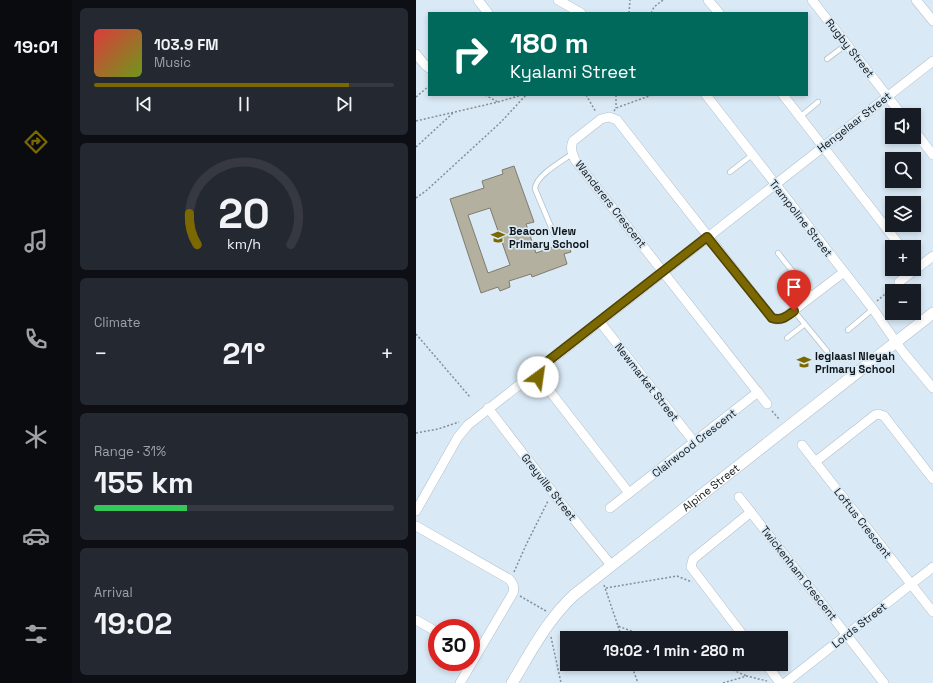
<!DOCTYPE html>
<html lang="en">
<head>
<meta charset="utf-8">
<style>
	:root { --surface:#171b24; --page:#242831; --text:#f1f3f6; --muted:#9ea1a6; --line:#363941; --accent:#7b6800 }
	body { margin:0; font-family:"Space Grotesk",sans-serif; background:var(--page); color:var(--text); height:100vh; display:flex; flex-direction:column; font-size:15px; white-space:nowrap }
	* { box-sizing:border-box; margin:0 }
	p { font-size:13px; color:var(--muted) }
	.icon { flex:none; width:22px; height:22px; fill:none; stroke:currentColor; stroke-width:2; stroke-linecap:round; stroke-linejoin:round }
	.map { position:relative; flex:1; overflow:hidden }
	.sheet { display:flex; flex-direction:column; gap:8px; padding:8px; background:#0d0f14; width:344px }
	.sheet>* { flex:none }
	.banner { position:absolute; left:12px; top:12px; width:380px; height:84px; border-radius:0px; box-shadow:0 2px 6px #0003; background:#00695c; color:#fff; overflow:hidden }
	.buttons { position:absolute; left:469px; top:108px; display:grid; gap:8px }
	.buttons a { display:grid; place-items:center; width:36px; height:36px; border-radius:0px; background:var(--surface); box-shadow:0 2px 6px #0003; font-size:20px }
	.speed { position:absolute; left:12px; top:619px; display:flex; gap:8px; font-size:20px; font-weight:700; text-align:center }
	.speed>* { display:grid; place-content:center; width:52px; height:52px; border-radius:50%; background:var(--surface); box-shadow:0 2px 6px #0003; line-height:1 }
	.speed .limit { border:6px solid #d22; background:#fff; color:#111 }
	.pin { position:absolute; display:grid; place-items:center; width:34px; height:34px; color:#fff; margin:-41px -17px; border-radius:50% 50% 50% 0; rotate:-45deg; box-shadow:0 0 4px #0007 }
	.pin .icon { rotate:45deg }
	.me { position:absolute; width:44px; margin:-22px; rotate:31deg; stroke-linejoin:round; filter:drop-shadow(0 0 3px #0008) }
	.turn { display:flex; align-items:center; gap:14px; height:84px; padding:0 16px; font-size:18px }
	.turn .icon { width:52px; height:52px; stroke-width:2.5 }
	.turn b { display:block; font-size:28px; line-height:34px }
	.big { font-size:30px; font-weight:600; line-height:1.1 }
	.sheet .tile { flex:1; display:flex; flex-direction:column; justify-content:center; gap:6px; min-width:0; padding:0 14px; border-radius:6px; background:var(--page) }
	.sheet .dial { align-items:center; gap:0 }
	.dial svg { height:104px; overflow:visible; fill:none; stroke:var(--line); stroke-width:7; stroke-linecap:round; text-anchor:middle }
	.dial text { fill:var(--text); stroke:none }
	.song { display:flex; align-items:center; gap:12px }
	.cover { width:48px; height:48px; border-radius:6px; background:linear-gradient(135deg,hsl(0 70% 55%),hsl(80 70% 35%)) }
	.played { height:4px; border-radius:2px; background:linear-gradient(90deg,var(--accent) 85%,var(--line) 85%) }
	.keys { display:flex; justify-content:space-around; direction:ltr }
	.heat { display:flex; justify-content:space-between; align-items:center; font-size:22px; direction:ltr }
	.charge { height:6px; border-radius:3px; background:linear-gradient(90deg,#34c759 31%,var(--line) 0) }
	.trip { position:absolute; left:144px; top:631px; width:228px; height:40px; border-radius:0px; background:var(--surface); box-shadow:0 2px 6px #0003; font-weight:600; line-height:40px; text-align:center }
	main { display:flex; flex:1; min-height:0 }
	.menu { display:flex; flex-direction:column; width:72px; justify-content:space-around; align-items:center; background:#090b0e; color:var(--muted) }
	.menu .icon { width:28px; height:28px }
	.menu .current { color:var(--accent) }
	.menu b { font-size:18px; color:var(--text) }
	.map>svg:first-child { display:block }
	.building { fill:#b4b09f; stroke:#7f7c6c; fill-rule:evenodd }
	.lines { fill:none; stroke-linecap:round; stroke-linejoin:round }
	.service-casing { stroke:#b1c1cc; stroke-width:6 }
	.minor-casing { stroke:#b1c1cc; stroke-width:10 }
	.tertiary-casing { stroke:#b1c1cc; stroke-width:12 }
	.path { stroke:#849099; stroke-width:1.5; stroke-dasharray:2 2; stroke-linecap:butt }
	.service { stroke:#fff; stroke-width:4.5 }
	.minor { stroke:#fff; stroke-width:9 }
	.tertiary { stroke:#fff; stroke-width:11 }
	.route-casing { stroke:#504400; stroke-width:10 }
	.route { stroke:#7b6800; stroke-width:7 }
	.labels { text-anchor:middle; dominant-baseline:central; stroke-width:3.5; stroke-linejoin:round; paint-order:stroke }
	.street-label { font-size:11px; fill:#0f1519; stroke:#d9e9f5 }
	.poi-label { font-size:11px; font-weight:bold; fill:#0f1519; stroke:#d9e9f5; text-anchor:start }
</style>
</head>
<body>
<main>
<nav class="menu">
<b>19:01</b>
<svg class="icon current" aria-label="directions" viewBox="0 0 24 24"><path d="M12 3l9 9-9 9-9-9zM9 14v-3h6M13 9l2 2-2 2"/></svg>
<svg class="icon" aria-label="music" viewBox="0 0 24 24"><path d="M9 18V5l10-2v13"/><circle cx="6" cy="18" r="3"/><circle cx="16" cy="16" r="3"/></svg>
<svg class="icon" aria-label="phone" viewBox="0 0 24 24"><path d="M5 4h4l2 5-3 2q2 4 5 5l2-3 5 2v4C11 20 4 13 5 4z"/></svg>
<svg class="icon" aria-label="climate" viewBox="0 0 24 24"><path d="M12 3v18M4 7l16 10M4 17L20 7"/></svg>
<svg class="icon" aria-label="car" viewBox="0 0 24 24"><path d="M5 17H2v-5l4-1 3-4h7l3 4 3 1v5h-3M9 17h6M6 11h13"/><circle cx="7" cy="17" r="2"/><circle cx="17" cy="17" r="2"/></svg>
<svg class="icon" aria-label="filters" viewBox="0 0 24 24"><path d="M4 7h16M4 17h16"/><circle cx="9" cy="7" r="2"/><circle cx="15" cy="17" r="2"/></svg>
</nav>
<section class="sheet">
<div class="tile">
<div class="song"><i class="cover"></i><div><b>103.9 FM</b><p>Music</p></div></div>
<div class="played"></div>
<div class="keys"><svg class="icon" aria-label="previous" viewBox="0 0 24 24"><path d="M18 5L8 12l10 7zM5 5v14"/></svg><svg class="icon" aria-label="pause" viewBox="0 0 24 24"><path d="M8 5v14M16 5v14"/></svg><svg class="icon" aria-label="next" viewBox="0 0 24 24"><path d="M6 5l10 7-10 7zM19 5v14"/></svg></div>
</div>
<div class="tile dial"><svg viewBox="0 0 100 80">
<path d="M14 69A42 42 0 1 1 86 69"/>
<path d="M14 69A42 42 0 0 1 8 45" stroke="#7b6800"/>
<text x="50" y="56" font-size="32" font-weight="700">20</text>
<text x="50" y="72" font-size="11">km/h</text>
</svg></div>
<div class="tile"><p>Climate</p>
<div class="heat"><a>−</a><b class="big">21°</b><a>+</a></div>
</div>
<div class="tile"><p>Range · 31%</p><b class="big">155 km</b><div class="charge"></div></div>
<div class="tile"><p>Arrival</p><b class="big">19:02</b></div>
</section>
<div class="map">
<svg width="517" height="683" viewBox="0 0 517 683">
	<rect width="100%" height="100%" fill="#d9e9f5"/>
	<path class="building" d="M98 166 118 222 110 224 120 253 151 242 155 252 148 254 151 264 116 277 115 274 93 281 94 287 84 291 82 287 65 293 34 199 68 188 66 181 87 174 86 170ZM74 208 94 265 72 273 52 215Z"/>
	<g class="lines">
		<defs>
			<g id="service">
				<path d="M411 59 431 44"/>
				<path d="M384 117 402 102"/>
				<path d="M314 172 336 155"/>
				<path d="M138 234 119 189C119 176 146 161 156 154"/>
				<path d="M362 253 397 297"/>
				<path d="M378 311 411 351"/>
				<path d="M432 330 457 309"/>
				<path d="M371 338 389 324"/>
			</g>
			<g id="minor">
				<path d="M62 0 72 13"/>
				<path d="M142 0 165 13"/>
				<path d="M292 0 303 13"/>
				<path d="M396 0 486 115"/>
				<path d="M500 0 517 21"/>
				<path d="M0 54 9 65 13 68"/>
				<path d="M290 95 457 309 487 352 517 388"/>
				<path d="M367 95 485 247"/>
				<path d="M498 130 517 155"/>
				<path d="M483 282 517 256"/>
				<path d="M184 322 278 442"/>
				<path d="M119 372 213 493"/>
				<path d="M351 404 159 160C156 153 154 148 157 141L185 119 193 117 201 120 356 318 362 320 369 317 428 272"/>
				<path d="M72 408 148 507 195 565"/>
				<path d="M386 445 517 612"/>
				<path d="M399 462 459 415 462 414 468 416 517 479"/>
				<path d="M323 497 468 683"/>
				<path d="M194 508 342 392"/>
				<path d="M0 511 42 437 52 425 517 61"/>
				<path d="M0 526 93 579C97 583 99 587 97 593L44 683"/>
				<path d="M0 620 21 632"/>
				<path d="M329 638 275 567 277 559 335 512"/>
				<path d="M350 664 364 683"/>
				<path d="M369 683 517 567"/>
			</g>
			<g id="tertiary">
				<path id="s1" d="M96 683C115 652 131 620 158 595L517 313"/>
			</g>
		</defs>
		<use href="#service" class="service-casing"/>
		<use href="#minor" class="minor-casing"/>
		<use href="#tertiary" class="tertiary-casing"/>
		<g class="path">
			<path d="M213 13 214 0"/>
			<path d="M235 13 238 7 247 0"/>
			<path d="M69 95 82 102"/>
			<path d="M170 95 180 112"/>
			<path d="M200 95V108"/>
			<path d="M0 97 13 86"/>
			<path d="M198 111 200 108 236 95"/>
			<path d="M0 121 82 102 106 95"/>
			<path d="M0 147 37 113"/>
			<path d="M0 198 11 190 85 122 110 95"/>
			<path d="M461 301 476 288"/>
			<path d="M0 334 54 397"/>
			<path d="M356 411 364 420"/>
			<path d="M0 433 22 429 43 422"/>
			<path d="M98 572 110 545 132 501"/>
			<path d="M188 585 202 626 234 638"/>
			<path d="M190 588 261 576 276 582"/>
			<path d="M104 596 130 611"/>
			<path d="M202 626 206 638"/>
			<path d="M135 637 145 683"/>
			<path d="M215 664 222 683"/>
			<path d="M302 664 331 676"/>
			<path d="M307 683 331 676 351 681"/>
		</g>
		<use href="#service" class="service"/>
		<use href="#minor" class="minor"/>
		<use href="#tertiary" class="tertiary"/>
	</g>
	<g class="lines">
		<defs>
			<path id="route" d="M122 377 118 372 291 237 356 318C365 321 370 317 378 311"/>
		</defs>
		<use href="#route" class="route-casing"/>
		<use href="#route" class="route"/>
	</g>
	<defs>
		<symbol id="school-bare" viewBox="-9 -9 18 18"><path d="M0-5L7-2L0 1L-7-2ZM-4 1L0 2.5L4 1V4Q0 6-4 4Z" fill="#7b6800" stroke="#d9e9f5" stroke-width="2.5" paint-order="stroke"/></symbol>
	</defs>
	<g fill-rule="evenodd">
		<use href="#school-bare" x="72" y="227" width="20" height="20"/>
		<use href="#school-bare" x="378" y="352" width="20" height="20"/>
	</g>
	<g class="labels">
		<g class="street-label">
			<text transform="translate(434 48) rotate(52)">Rugby Street</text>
			<text transform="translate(438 122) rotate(-38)">Hengelaar Street</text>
			<text transform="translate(195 204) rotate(52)">Wanderers Crescent</text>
			<text transform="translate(385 218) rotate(52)">Trampoline Street</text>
			<text transform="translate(231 382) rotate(52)">Newmarket Street</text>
			<text transform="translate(278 443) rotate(-38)">Clairwood Crescent</text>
			<text transform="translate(133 487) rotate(52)">Greyville Street</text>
			<text stroke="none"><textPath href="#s1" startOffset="282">Alpine Street</textPath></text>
			<text transform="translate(447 523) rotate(52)">Loftus Crescent</text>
			<text transform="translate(383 573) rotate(52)">Twickenham Crescent</text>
			<text transform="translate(443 625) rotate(-38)">Lords Street</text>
		</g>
		<g class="poi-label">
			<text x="93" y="231">Beacon View<tspan x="93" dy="13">Primary School</tspan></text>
			<text x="399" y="356">Ieglaasi Nieyah<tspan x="399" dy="13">Primary School</tspan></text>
		</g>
	</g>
</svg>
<div class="buttons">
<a><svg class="icon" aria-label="sound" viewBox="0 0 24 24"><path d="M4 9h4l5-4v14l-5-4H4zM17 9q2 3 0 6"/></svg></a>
<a><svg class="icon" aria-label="search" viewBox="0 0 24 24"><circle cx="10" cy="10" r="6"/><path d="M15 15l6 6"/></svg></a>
<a><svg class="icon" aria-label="layers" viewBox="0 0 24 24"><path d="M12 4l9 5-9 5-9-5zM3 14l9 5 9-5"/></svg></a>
<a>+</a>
<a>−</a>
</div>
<div class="speed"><div class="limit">30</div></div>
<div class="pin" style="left:378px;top:311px;background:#d93025"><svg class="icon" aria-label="arrive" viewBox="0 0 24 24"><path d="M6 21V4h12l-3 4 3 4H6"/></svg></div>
<svg class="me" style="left:122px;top:377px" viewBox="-20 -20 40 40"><circle r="19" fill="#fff"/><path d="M0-13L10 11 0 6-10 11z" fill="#7b6800"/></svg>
<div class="trip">19:02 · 1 min · 280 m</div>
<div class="banner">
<div class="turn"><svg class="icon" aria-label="right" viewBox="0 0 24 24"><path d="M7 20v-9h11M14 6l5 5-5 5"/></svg><div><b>180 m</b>Kyalami Street</div></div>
</div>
</div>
</main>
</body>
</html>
